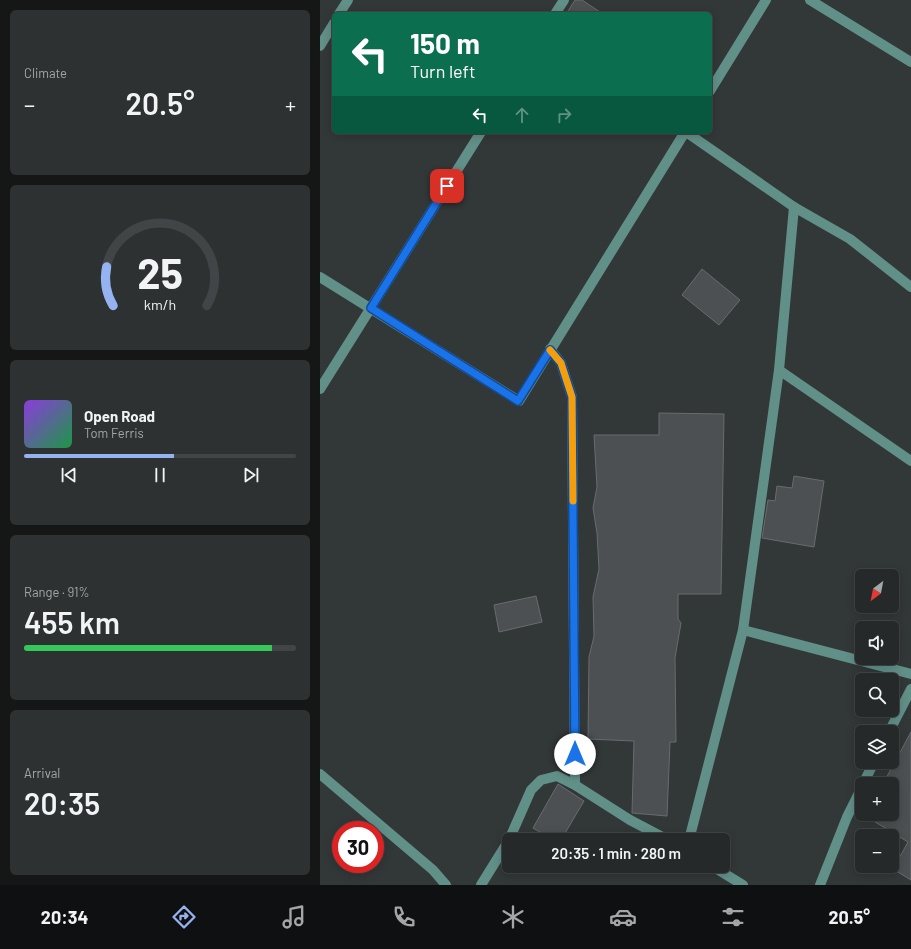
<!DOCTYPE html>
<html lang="en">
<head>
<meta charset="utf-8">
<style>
	:root { --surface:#26292a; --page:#2e3132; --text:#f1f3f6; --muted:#a4a6a8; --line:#424547; --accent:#95b2f1 }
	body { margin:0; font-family:Barlow,sans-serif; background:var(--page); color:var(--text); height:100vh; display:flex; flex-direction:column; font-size:15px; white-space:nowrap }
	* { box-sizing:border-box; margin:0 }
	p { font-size:13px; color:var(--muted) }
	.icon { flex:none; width:22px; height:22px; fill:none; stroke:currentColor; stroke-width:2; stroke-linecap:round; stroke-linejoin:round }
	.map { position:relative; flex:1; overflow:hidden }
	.details { display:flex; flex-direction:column; gap:10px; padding:10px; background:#151717; width:320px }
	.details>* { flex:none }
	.top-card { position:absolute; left:12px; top:12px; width:380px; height:122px; border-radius:6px; box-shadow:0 2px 10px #0003,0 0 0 1px var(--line); background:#0b6e4f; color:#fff; overflow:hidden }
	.needle { width:26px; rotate:212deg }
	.controls { position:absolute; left:535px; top:569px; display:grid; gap:8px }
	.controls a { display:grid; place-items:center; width:44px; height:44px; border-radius:6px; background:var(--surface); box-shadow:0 2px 10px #0003,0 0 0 1px var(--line); font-size:20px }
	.speed { position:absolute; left:12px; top:821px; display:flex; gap:8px; font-size:20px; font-weight:700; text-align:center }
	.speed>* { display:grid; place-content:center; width:52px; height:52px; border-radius:50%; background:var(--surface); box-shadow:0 2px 10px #0003,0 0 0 1px var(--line); line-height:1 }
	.speed .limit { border:6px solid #d22; background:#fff; color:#111 }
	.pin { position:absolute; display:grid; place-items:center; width:34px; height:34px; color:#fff; margin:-17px; border-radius:8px; box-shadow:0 2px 6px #0006 }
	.me { position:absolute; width:44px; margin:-22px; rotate:0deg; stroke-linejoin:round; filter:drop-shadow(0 0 3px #0008) }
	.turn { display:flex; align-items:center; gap:14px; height:84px; padding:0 12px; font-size:18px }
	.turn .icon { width:52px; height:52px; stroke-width:2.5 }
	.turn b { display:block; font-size:28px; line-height:34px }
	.lanes { display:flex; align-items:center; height:38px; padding:0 12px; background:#0003; justify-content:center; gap:20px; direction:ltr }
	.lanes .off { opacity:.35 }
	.big { font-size:30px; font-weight:600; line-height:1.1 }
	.details .tile { flex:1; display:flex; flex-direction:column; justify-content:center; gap:6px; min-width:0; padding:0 14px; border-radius:6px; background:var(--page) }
	.details .dial { align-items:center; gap:0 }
	.dial svg { height:104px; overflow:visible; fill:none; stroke:var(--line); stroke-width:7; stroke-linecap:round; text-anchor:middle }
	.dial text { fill:var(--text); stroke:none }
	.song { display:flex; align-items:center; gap:12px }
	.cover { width:48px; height:48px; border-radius:6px; background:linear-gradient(135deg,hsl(270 70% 55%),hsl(140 70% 35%)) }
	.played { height:4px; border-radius:2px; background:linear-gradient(90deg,var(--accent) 55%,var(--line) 55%) }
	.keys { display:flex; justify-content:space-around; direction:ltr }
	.heat { display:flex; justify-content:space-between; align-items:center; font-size:22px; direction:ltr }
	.charge { height:6px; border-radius:3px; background:linear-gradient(90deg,#34c759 91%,var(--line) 0) }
	.trip { position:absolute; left:182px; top:833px; width:228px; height:40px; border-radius:6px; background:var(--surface); box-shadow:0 2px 10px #0003,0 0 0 1px var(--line); font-weight:600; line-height:40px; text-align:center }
	.tab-bar { display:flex; height:64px; justify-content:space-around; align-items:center; background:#0f1011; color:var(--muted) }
	.tab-bar .icon { width:28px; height:28px }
	.tab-bar .active { color:var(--accent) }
	.tab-bar b { font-size:18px; color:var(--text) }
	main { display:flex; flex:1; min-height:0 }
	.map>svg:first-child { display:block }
	.building { fill:#4c5052; stroke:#686c6f }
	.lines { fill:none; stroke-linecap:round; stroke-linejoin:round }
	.minor { stroke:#619089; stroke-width:10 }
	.route-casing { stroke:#114b97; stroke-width:10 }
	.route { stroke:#1a73e8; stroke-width:7 }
	.slow { stroke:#f59e0b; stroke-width:7 }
</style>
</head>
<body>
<main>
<section class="details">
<div class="tile"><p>Climate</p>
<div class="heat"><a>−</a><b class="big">20.5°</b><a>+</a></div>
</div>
<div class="tile dial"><svg viewBox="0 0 100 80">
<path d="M14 69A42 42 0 1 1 86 69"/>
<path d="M14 69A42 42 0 0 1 9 39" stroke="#95b2f1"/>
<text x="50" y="56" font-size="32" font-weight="700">25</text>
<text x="50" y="72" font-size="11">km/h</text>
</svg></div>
<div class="tile">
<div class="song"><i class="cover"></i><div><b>Open Road</b><p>Tom Ferris</p></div></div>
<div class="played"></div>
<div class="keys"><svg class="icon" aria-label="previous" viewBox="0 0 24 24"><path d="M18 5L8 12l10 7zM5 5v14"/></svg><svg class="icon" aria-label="pause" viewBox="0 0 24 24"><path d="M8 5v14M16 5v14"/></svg><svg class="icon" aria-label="next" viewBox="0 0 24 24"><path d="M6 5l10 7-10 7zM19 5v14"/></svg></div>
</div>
<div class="tile"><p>Range · 91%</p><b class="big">455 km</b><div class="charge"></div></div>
<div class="tile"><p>Arrival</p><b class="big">20:35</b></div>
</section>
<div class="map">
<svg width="591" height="885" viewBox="0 0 591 885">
	<rect width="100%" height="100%" fill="#323738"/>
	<g class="building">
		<path d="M255 0H262L283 14H246Z"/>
		<path d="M382 269 420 300 399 325 362 295Z"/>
		<path d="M339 413 404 414 401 594H358V619L361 623 355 658 356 742H350L347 816 312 813 314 741 268 739 269 657 274 636 273 597 279 569 277 533 273 508 277 487 274 435H339Z"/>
		<path d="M474 476 504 481 494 547 442 538 448 500 455 501 457 486 472 488Z"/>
		<path d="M216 596 222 622 179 632 174 605Z"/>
		<path d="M591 732V880L573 869 588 842 542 814H572V784H563Z"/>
		<path d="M238 784 264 801 241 840H233L213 828Z"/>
	</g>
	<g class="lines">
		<g class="minor">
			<path d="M490 0 591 62"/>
			<path d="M19 14 28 0"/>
			<path d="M235 14 244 0"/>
			<path d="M0 46 14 23"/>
			<path d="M390 91 446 0"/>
			<path d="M366 132 474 207 530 239 591 287"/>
			<path d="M0 277 199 401 365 132"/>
			<path d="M230 349 241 363 252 397 255 785"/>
			<path d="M459 370 591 461"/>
			<path d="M0 389 161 132"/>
			<path d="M423 630 591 674"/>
			<path d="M569 732 591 689"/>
			<path d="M0 774 113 870 126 885"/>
			<path d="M543 784 554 762"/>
			<path d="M369 840 423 630 459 370 474 207"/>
			<path d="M392 866 423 885"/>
			<path d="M161 885 189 840 211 790 221 780 237 776 255 785 310 820 348 840"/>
			<path d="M500 885 527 817 542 787"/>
		</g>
	</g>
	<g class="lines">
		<defs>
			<path id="route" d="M127 186 51 308 198 401 230 350 241 363 252 397 255 754"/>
		</defs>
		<use href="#route" class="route-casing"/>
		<use href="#route" class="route"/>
		<path class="slow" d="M230 350 241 363 252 397 253 501"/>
	</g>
</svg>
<div class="controls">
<a><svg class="needle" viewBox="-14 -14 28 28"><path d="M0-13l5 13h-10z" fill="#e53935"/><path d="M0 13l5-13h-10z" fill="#a4a6a8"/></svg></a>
<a><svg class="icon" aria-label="sound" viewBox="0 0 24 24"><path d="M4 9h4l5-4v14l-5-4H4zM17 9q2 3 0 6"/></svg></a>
<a><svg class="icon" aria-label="search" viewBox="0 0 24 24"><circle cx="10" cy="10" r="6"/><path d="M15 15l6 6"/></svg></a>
<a><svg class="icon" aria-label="layers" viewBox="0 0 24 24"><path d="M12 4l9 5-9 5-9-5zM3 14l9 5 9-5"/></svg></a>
<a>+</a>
<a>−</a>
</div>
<div class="speed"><div class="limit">30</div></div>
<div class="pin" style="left:127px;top:186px;background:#d93025"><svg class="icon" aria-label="arrive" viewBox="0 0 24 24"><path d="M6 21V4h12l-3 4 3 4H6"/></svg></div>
<svg class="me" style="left:255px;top:754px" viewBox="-20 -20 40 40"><circle r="19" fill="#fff"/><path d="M0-13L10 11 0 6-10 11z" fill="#1a73e8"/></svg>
<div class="trip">20:35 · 1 min · 280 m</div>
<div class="top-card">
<div class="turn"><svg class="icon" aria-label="left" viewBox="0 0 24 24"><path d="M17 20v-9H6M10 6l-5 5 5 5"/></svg><div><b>150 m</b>Turn left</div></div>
<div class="lanes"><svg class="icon" aria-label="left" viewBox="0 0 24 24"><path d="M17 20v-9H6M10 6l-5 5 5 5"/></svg><svg class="icon off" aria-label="ahead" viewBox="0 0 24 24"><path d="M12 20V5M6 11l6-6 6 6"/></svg><svg class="icon off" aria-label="right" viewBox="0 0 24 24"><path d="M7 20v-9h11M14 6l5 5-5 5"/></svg></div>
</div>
</div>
</main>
<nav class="tab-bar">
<b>20:34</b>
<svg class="icon active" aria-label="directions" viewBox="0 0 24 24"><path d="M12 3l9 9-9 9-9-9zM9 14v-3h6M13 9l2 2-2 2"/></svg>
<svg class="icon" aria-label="music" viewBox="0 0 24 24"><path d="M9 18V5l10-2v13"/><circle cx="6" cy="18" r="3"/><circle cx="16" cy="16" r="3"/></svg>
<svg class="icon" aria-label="phone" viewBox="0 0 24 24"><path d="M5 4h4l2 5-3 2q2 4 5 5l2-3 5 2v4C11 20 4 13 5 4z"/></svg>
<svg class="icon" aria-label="climate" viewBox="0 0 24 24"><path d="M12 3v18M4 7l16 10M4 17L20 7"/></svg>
<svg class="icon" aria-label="car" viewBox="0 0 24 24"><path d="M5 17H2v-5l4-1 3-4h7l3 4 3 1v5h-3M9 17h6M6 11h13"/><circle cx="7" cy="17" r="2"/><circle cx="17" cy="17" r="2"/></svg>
<svg class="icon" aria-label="filters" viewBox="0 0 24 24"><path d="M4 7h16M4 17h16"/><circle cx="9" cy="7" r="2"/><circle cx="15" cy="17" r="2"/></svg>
<b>20.5°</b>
</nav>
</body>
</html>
